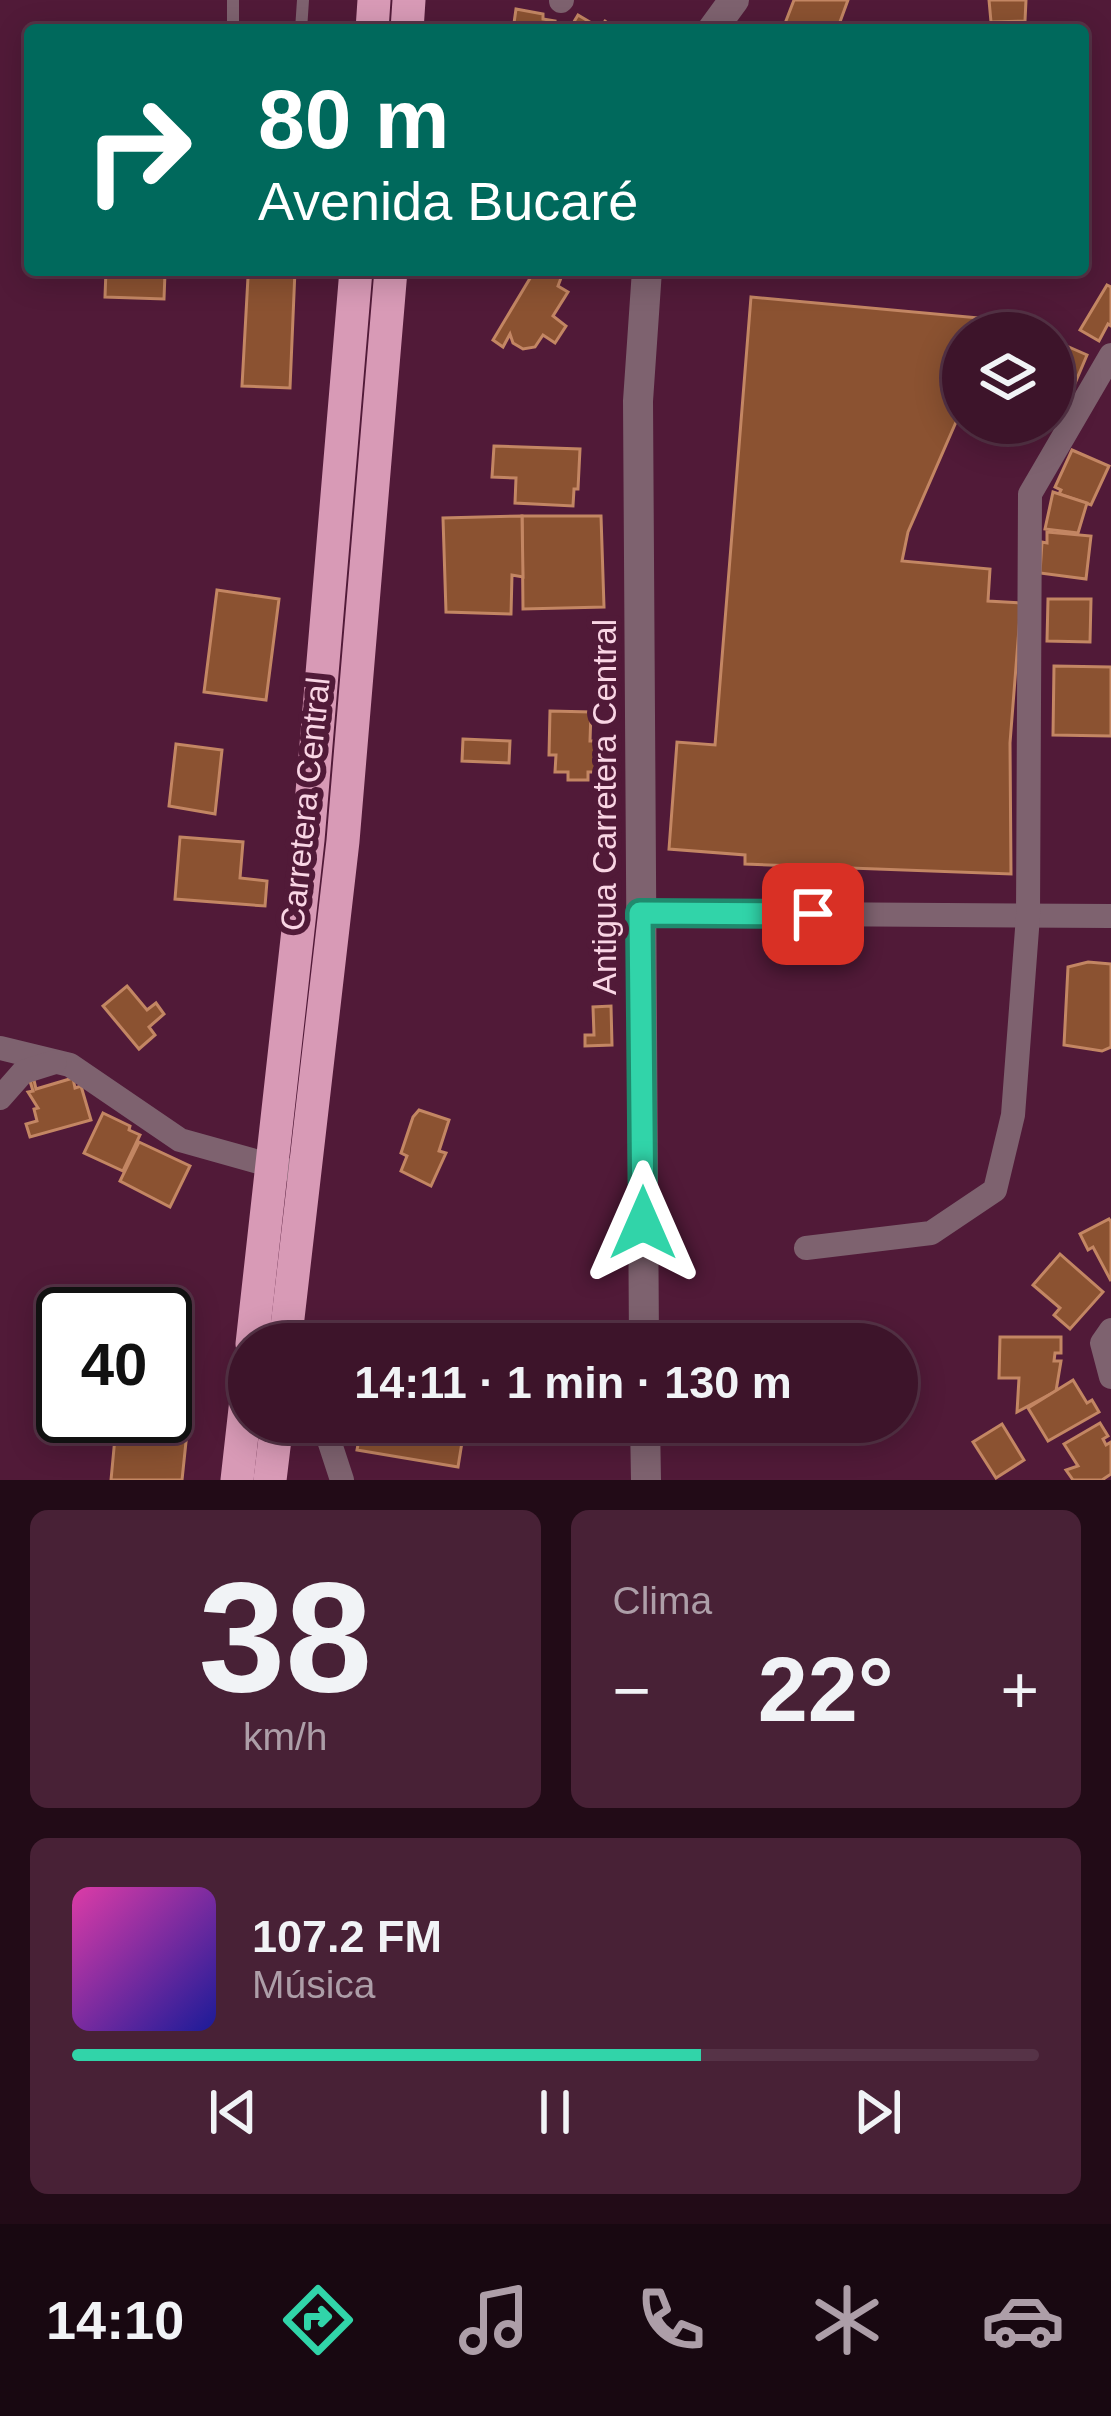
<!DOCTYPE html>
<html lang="es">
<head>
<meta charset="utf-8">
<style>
	:root { --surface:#3d142a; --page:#482136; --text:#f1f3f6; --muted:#ad9ea8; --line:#563347; --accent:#31d4a9 }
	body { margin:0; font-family:Arial,sans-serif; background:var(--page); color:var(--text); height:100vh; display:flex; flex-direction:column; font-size:45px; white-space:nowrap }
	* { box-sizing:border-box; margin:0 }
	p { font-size:39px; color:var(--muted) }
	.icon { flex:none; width:66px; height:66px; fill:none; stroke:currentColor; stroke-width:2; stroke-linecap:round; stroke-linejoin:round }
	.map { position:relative; height:1480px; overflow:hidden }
	.panel { display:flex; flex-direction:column; gap:30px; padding:30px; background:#220b17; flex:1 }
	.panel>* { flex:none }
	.guide { position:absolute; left:24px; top:24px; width:1065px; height:252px; border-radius:12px; box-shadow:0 6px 30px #0003,0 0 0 3px var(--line); background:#00695c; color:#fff; overflow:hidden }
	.buttons { position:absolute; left:942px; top:312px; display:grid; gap:24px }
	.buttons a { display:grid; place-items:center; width:132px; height:132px; border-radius:50%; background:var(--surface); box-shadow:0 6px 30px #0003,0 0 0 3px var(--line); font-size:60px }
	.speed { position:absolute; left:36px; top:1287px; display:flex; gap:24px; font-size:60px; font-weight:700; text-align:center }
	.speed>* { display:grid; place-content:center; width:156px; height:156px; border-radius:50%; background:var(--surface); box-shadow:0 6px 30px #0003,0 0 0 3px var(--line); line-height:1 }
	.speed .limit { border:6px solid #111; border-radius:18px; background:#fff; color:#111 }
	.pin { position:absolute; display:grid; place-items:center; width:102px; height:102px; color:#fff; margin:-51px; border-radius:24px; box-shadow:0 6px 18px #0006 }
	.me { position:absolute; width:132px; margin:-66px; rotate:0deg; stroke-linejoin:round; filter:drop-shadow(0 0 9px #0008) }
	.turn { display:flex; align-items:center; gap:42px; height:252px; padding:0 36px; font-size:54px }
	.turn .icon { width:156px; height:156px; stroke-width:2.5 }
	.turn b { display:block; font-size:84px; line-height:102px }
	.big { font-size:90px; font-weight:700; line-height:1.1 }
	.panel .card { flex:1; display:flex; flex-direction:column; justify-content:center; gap:18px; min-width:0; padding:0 42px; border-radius:18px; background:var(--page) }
	.panel .dial { align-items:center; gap:0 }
	.dial b { font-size:156px; line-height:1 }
	.song { display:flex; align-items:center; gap:36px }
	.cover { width:144px; height:144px; border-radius:18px; background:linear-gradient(135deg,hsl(320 70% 55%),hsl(240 70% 35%)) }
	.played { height:12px; border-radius:6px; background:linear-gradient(90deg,var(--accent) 65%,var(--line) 65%) }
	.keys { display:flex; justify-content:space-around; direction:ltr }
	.heat { display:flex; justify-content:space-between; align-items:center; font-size:66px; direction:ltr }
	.panel .tiles { flex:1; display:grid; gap:30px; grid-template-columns:1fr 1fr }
	.card:last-child { grid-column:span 2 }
	.trip { position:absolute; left:228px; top:1323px; width:690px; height:120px; border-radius:60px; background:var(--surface); box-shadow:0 6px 30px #0003,0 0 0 3px var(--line); font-weight:700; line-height:120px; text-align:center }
	.menu { display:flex; height:192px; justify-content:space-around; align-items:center; background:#180811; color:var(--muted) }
	.menu .icon { width:84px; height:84px }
	.menu .current { color:var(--accent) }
	.menu b { font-size:54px; color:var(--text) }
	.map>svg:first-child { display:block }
	.building { fill:#8b5231; stroke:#c38663; stroke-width:3 }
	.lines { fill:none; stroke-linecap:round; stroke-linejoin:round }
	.service { stroke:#7e626f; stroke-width:12 }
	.minor { stroke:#7e626f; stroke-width:24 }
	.tertiary { stroke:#7e626f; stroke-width:30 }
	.trunk { stroke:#d89ab6; stroke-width:33 }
	.route-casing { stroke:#208a6e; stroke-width:30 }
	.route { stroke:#31d4a9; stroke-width:21 }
	.labels { text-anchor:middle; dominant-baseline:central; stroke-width:12; stroke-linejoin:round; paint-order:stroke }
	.street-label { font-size:33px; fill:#f9d5e4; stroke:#511a38 }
</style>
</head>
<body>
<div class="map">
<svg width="1111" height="1480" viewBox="0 0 1111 1480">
	<rect width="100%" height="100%" fill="#511a38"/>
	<g class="building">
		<path d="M794 0H848L837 30H796L784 26Z"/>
		<path d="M989 0H1026L1025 21 991 22Z"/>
		<path d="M516 9 543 14V19L555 21 554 29 560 30H513Z"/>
		<path d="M578 15 600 28 605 21 617 30H569Z"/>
		<path d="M106 270H295L290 388 242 386 248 277 165 273 164 299 105 297Z"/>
		<path d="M535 270H564L558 286 568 292 553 316 566 326 555 343 543 335 535 347 523 349 513 343 510 334 503 347 493 340Z"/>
		<path d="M1107 285 1111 287V326L1108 324 1099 341 1080 330Z"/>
		<path d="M751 297 1001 320 995 333H963V406L908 532 902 561 990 569 988 601 1021 603 1010 743 1011 874 745 864V855L669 849 677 742 715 745Z"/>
		<path d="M1053 340 1087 355 1073 388 1053 380Z"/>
		<path d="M494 446 580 449 578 489H574L573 506 515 503 516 478 492 477Z"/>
		<path d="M1072 450 1109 466 1091 505 1059 494 1061 490 1055 487Z"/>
		<path d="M1053 492 1087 503 1078 533 1045 529Z"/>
		<path d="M522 516H601L604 607 523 609Z"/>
		<path d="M522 516 523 577 512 575 511 614 446 612 443 518Z"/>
		<path d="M1047 532 1091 536 1086 579 1040 573 1042 542 1047 543Z"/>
		<path d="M217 590 279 599 266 700 204 692Z"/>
		<path d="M1048 599H1091L1090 642 1047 641Z"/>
		<path d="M1054 666 1111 667V736L1053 735Z"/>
		<path d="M550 711 591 712 590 741H596L595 772H588V780H568V772H555L556 755H549Z"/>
		<path d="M463 739 510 741 509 763 462 761Z"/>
		<path d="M176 744 222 750 215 814 169 806Z"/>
		<path d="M180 837 243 842 240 878 267 881 265 906 175 899Z"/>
		<path d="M1088 962 1111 964V1047L1102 1051 1064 1045 1068 967Z"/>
		<path d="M127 986 147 1010 156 1003 164 1014 149 1027 155 1035 139 1049 103 1006Z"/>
		<path d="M611 1006 612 1045 585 1046V1035H594L593 1007Z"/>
		<path d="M73 1078 75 1088 81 1086 91 1120 30 1137 26 1124 37 1121 34 1109 38 1108 28 1092 33 1091 30 1081 34 1080 36 1089Z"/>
		<path d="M419 1110 449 1120 439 1151 446 1153 431 1186 401 1171 407 1156 401 1153 413 1117Z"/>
		<path d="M103 1113 130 1126 129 1130 140 1135 123 1171 84 1153Z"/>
		<path d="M139 1142 190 1166 170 1207 120 1181Z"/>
		<path d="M1109 1219 1111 1222V1281L1093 1247 1088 1250 1080 1234Z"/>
		<path d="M1060 1254 1103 1292 1070 1329 1054 1315 1060 1308 1033 1285Z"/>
		<path d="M1000 1337H1061V1353H1055L1054 1361H1061L1056 1391 1017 1412 1019 1378H999Z"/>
		<path d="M1073 1380 1087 1403 1092 1400 1099 1412 1048 1441 1028 1408Z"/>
		<path d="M165 1410 189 1413 182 1480H111L117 1416H165Z"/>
		<path d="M362 1422H430L428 1440 448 1444 450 1434 463 1436 458 1467 357 1450Z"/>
		<path d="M1100 1423 1108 1436 1103 1439 1106 1445 1111 1442V1474L1102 1480H1073L1066 1470 1078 1466 1064 1444Z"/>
		<path d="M1002 1424 1024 1460 996 1478 973 1442Z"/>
	</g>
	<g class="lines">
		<g class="service">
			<path d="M233 30V0"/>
			<path d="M301 30 303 0"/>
		</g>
		<g class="minor">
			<path d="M561 1 562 0"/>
			<path d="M641 913 1111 916"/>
			<path d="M0 1048 70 1065 180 1140 284 1169"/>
			<path d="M0 1098 23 1072 55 1062"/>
			<path d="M806 1248 931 1233 995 1190 1013 1115 1028 916 1030 494 1111 355"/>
			<path d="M1111 1330 1102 1343 1111 1377"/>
			<path d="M323 1422 342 1480"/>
		</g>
		<g class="tertiary">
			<path d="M712 30 734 0"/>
			<path d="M644 1344 638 401 647 270"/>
			<path d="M645 1422 646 1480"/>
		</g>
		<g class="trunk">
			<path d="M372 30 374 0"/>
			<path d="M407 30 409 0"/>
			<path d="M252 1344 308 840 356 270"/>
			<path d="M285 1344 343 841 391 270"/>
			<path d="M237 1480 249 1373"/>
			<path d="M270 1480 277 1422"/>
		</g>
	</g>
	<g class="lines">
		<defs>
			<path id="route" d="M643 1223 640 913 813 914"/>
		</defs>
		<use href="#route" class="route-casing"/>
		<use href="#route" class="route"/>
	</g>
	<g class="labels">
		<g class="street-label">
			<text transform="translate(305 804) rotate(-84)">Carretera Central</text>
			<text transform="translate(604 807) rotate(-90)">Antigua Carretera Central</text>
		</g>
	</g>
</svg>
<div class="buttons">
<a><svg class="icon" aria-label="layers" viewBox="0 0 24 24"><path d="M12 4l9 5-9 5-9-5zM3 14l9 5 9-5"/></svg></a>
</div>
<div class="speed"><div class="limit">40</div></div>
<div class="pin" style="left:813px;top:914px;background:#d93025"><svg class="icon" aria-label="arrive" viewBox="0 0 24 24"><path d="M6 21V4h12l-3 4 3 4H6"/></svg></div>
<svg class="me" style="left:643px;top:1223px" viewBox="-20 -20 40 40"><path d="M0-17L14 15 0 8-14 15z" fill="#31d4a9" stroke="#fff" stroke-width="4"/></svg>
<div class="trip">14:11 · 1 min · 130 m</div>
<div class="guide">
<div class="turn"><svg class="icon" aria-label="right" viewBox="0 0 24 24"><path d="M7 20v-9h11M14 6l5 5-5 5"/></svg><div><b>80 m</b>Avenida Bucaré</div></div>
</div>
</div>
<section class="panel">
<div class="tiles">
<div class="card dial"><b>38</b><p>km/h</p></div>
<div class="card"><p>Clima</p>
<div class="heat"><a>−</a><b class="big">22°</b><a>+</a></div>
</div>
<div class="card">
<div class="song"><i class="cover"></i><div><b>107.2 FM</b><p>Música</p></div></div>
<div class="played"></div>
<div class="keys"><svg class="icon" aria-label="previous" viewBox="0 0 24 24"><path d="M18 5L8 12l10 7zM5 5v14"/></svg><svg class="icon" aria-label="pause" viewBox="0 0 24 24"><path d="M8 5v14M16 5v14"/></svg><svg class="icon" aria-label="next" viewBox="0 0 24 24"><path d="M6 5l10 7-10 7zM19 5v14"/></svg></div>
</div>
</div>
</section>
<nav class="menu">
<b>14:10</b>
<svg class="icon current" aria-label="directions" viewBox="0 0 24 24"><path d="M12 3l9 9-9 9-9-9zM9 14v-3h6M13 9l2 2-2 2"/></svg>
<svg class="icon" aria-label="music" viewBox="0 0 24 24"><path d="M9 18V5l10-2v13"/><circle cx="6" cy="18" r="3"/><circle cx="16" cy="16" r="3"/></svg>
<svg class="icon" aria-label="phone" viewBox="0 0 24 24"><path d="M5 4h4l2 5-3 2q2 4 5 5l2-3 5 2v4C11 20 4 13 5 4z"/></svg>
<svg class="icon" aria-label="climate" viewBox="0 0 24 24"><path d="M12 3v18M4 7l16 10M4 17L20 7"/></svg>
<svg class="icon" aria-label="car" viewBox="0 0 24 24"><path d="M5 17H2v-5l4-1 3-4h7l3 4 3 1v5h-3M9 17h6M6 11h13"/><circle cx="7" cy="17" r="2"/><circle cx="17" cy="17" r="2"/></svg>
</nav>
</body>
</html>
